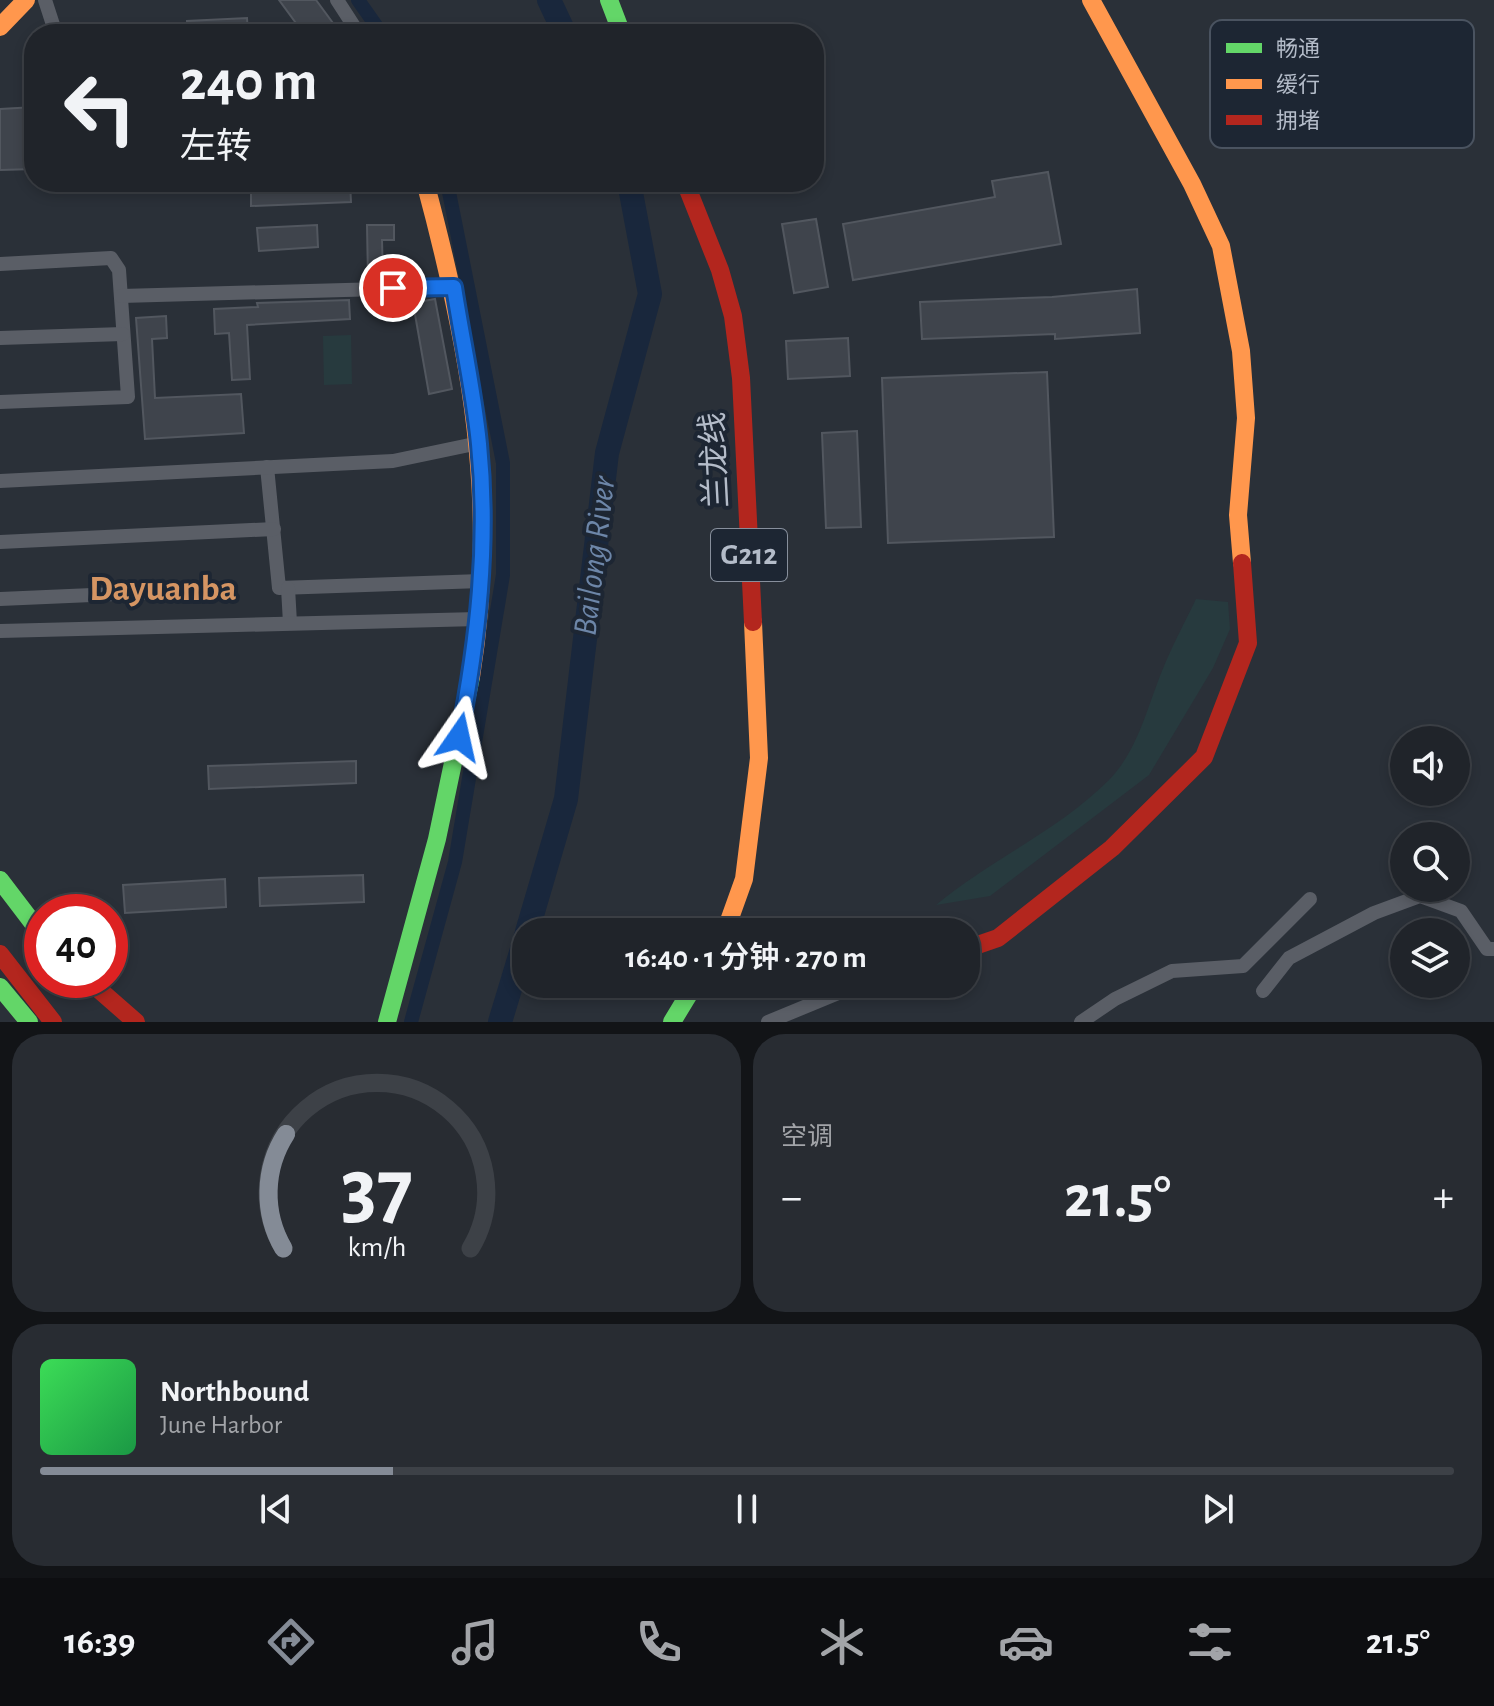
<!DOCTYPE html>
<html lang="zh">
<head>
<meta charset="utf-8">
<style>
	:root { --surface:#20242a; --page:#282c32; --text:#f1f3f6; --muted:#a2a4a8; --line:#3d4147; --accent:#848b96 }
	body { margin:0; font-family:"Alegreya Sans","Noto Sans SC",sans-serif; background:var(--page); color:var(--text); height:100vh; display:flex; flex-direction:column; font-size:30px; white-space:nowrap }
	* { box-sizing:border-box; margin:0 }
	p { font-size:26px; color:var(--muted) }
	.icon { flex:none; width:44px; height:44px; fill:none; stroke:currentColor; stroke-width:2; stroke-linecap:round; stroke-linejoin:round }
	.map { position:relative; height:1022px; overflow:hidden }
	.details { display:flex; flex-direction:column; gap:12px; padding:12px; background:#121417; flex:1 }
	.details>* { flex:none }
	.hud { position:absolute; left:24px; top:24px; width:800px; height:168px; border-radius:32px; box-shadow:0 4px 12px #0003,0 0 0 2px var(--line); background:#20242a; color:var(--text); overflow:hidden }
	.tools { position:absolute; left:1390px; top:726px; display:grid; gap:16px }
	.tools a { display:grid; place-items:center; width:80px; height:80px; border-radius:50%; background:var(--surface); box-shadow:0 4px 12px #0003,0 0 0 2px var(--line); font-size:40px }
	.speed { position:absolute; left:24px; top:894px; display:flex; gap:16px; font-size:40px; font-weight:700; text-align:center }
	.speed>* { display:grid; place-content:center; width:104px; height:104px; border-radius:50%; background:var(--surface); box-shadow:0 4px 12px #0003,0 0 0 2px var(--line); line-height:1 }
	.speed .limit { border:12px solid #d22; background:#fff; color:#111 }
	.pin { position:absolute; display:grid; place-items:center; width:68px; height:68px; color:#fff; margin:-34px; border:4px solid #fff; border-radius:50%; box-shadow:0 2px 8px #0007 }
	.me { position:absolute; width:88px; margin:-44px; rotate:11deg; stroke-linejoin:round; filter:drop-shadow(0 0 6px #0008) }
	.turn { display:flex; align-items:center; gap:28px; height:168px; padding:0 24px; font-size:36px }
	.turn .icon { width:104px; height:104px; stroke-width:2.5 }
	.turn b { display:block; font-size:56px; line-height:68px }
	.big { font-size:60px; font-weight:600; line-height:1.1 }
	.details .widget { flex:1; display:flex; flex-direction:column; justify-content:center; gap:12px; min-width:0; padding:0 28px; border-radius:32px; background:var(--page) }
	.details .dial { align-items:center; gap:0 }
	.dial svg { height:208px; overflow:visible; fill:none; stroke:var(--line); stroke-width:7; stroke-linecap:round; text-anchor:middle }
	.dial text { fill:var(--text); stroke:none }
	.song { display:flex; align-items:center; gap:24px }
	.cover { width:96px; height:96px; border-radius:12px; background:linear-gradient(135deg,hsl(130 70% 55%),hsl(140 70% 35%)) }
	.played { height:8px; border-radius:4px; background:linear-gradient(90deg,var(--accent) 25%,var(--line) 25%) }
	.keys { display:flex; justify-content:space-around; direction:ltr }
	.heat { display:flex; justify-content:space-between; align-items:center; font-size:44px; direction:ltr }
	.details .tiles { flex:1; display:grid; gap:12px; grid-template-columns:1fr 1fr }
	.widget:last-child { grid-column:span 2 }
	.trip { position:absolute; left:512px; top:918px; width:468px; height:80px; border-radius:32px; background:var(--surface); box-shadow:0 4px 12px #0003,0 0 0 2px var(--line); font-weight:600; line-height:80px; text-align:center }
	.dock { display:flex; height:128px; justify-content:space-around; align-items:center; background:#0d0e11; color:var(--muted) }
	.dock .icon { width:56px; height:56px }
	.dock .active { color:var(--accent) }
	.dock b { font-size:36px; color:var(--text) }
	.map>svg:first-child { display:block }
	.green { fill:#273a3e }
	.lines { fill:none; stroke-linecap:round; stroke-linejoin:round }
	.canal { stroke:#19273c; stroke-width:14 }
	.river { stroke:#19273c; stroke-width:24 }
	.building { fill:#3f444c; stroke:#52575f; stroke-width:2 }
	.street { stroke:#5a5e66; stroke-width:14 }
	.fast { stroke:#63d668; stroke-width:18 }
	.slow { stroke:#ff974d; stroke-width:18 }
	.jam { stroke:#b3261e; stroke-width:18 }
	.route-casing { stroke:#114b97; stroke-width:20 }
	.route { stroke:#1a73e8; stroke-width:14 }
	.labels { text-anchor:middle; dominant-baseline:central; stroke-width:8; stroke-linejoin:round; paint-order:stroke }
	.shield { fill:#1d2633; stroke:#878f9c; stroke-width:2 }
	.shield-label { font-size:30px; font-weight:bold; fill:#b4bcc9 }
	.street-label { font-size:32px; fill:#b4bcc9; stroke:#1d2633 }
	.water-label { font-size:34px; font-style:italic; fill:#6d86a8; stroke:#1d2633 }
	.quarter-label { font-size:36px; font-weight:bold; fill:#d59563; stroke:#1d2633 }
	.key { fill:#1d2633; stroke:#4a5360; stroke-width:2 }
	.key-label { font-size:22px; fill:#b4bcc9 }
</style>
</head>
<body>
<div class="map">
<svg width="1494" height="1022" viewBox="0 0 1494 1022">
	<rect width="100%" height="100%" fill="#2a3038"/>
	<g class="green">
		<path d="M351 335 352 384 324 385 323 336Z"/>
		<path d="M1196 599 1228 602 1230 629 1213 668 1149 775 990 896 936 905C990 860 1058 831 1109 780 1138 750 1147 708 1162 671 1172 646 1185 622 1196 599Z"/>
	</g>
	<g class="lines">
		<g class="canal">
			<path d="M358 0 382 34"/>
			<path d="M411 1022 455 862 503 575V463L447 182"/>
		</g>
		<g class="river">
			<path d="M549 0 565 34"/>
			<path d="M527 932 566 799 607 453 650 294 629 182"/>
			<path d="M500 1022 526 936"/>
		</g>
	</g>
	<g class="building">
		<path d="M279 0H316L341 34H304Z"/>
		<path d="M247 18 248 34H187V21Z"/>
		<path d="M34 107V169L0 170V109Z"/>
		<path d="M1048 172 1061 244 853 280 843 224 995 197 992 181Z"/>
		<path d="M251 182H350L351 202 251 206Z"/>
		<path d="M816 219 828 287 794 293 782 224Z"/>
		<path d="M317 225 318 247 259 251 257 228Z"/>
		<path d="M367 225H394V240H382L383 279H368Z"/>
		<path d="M1137 289 1140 333 1055 339V334L922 339 920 302 1052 297Z"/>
		<path d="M435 299 452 389 429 394 413 303Z"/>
		<path d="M349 300 350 319 247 325 250 379 232 380 229 333 215 334 214 309 258 307 257 303Z"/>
		<path d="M166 316 167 338 152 339 155 398 241 394 244 433 145 439 136 318Z"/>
		<path d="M848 338 850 376 788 379 786 341Z"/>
		<path d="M1047 372 1054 537 888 543 882 378Z"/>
		<path d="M857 431 861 527 826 528 822 433Z"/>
		<path d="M356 761V783L209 789 208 766Z"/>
		<path d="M363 875 364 902 260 906 259 878Z"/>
		<path d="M225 879 226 907 125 913 123 885Z"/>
	</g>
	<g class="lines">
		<g class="street">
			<path d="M45 0 56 34"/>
			<path d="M337 0 359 34"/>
			<path d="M87 182V183"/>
			<path d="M0 264 111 258 119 270 128 397 0 402"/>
			<path d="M121 296 454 287"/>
			<path d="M0 338 123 334"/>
			<path d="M267 467 279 588 481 581"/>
			<path d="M0 481 393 461 479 443"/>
			<path d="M0 542 274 529"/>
			<path d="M288 588 290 623"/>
			<path d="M0 599 184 591"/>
			<path d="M0 631 478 619"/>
			<path d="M1263 991 1289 958 1374 913 1420 896 1461 911 1487 949H1494"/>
			<path d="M768 1022 860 984"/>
			<path d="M1081 1022 1115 999 1172 971 1243 966 1310 899"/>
		</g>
		<g class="fast">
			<path d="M609 0 622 34"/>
			<path d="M0 880 42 935"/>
			<path d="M0 987 29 1022"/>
			<path d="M387 1022 437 839 471 677"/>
			<path d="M672 1022 695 984"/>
		</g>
		<g class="slow">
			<path d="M1091 0 1192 184 1221 246 1241 351 1246 418 1238 515 1242 563"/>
			<path d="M0 27 26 0"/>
			<path d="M425 182C470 349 499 504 471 677"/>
			<path d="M725 932 744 879 759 758 753 622"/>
		</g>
		<g class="jam">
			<path d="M685 182 720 270 733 316 741 378 753 622"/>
			<path d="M966 949 998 938 1112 848 1204 757 1248 643 1242 563"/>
			<path d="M0 954 53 1022"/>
			<path d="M88 980 136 1022"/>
		</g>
	</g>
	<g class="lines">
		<defs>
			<path id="route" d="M393 288 454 287C462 339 474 392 479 444 489 543 478 640 459 737"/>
		</defs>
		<use href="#route" class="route-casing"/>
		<use href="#route" class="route"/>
	</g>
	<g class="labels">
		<rect class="shield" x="711" y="529" width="76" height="52" rx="6"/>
		<g class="shield-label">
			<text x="749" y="555">G212</text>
		</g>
		<g class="street-label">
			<text transform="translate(715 460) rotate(-93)">兰龙线</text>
		</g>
		<g class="water-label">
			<text transform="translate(595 556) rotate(-83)">Bailong River</text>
		</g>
		<g class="quarter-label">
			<text x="163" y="589">Dayuanba</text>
		</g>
	</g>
	<rect x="1210" y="20" width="264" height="128" rx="12" class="key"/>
	<rect x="1226" y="43" width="36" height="10" fill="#63d668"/>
	<rect x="1226" y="79" width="36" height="10" fill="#ff974d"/>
	<rect x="1226" y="115" width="36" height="10" fill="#b3261e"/>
	<g class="key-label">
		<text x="1276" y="56">畅通</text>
		<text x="1276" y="92">缓行</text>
		<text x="1276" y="128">拥堵</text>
	</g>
</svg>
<div class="tools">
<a><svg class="icon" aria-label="sound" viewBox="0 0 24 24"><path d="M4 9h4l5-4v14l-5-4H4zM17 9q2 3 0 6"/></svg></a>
<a><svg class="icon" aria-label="search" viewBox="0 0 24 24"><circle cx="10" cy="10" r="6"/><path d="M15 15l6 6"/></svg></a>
<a><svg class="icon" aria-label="layers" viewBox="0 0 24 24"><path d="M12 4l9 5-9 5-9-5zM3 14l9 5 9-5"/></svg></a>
</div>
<div class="speed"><div class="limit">40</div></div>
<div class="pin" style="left:393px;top:288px;background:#d93025"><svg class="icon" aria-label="arrive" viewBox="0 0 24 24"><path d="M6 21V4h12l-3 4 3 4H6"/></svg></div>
<svg class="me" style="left:459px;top:737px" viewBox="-20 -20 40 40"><path d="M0-17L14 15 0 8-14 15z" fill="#1a73e8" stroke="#fff" stroke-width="4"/></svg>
<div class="trip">16:40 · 1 分钟 · 270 m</div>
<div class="hud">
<div class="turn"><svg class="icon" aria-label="left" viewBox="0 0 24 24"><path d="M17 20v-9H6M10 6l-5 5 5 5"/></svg><div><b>240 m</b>左转</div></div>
</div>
</div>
<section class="details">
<div class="tiles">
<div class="widget dial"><svg viewBox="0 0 100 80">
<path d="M14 69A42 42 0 1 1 86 69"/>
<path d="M14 69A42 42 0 0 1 15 25" stroke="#848b96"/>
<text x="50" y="56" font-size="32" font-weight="700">37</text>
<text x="50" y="72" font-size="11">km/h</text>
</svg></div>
<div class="widget"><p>空调</p>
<div class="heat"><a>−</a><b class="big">21.5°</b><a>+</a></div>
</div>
<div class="widget">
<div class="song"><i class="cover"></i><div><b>Northbound</b><p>June Harbor</p></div></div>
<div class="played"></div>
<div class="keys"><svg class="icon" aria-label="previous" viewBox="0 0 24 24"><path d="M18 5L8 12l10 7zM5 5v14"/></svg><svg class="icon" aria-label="pause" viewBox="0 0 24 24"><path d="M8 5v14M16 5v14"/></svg><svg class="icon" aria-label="next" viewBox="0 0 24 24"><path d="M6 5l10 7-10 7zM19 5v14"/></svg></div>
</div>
</div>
</section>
<nav class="dock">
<b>16:39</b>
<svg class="icon active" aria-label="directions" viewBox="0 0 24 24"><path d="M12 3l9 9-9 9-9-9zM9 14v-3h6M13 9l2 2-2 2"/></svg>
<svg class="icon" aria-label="music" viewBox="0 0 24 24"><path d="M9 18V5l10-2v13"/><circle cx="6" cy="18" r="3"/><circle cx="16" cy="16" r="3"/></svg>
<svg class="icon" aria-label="phone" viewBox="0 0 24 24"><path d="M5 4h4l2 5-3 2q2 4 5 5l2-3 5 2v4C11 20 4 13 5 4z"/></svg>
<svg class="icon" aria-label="climate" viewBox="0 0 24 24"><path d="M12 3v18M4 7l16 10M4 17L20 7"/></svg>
<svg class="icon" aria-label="car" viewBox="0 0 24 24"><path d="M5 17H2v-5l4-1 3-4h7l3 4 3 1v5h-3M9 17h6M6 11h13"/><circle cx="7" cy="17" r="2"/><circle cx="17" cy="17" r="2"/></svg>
<svg class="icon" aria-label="filters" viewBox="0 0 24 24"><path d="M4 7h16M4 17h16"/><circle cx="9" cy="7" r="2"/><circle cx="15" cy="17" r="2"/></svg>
<b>21.5°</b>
</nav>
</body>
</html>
